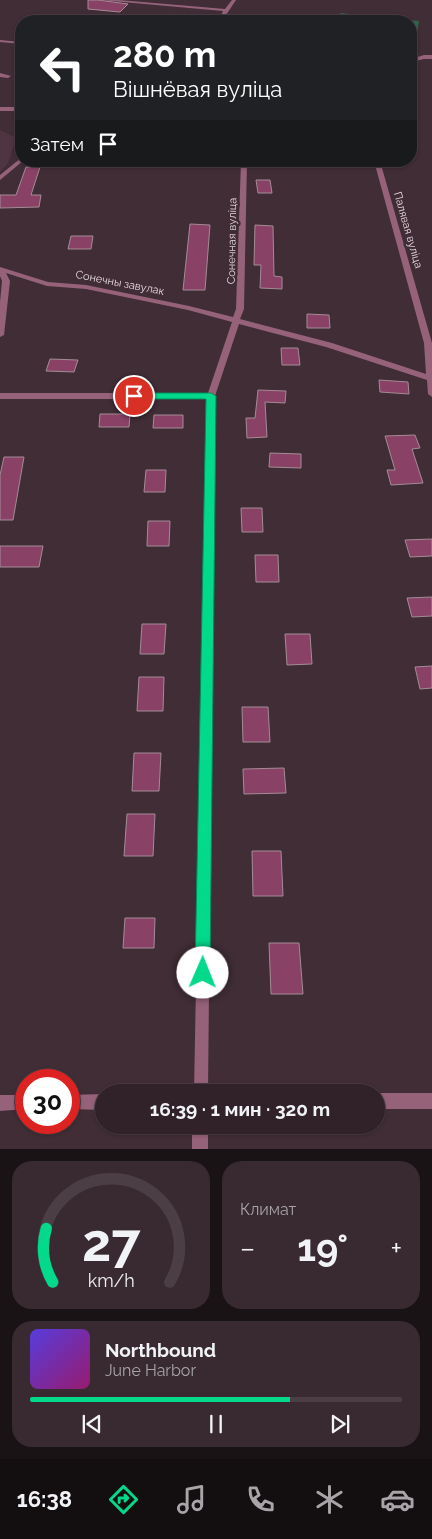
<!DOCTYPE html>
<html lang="ru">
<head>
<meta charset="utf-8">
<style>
	:root { --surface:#302228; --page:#382a30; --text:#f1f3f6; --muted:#a8a4a8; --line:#4b3f45; --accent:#03d98b }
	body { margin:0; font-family:Raleway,sans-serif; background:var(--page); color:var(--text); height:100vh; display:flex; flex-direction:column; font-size:19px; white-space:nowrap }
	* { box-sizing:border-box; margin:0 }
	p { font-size:16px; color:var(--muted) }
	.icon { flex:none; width:28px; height:28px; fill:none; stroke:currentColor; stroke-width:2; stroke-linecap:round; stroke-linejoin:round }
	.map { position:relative; height:1149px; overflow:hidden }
	.panel { display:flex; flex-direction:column; gap:12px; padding:12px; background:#1a1316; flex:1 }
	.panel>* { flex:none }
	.banner { position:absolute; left:15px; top:15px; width:402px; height:152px; border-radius:20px; box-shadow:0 1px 4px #0004,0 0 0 1px var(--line); background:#202124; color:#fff; overflow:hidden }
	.speed { position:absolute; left:15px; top:1069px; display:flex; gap:10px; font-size:25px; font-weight:700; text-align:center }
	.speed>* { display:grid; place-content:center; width:65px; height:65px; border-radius:50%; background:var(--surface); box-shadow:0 1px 4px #0004,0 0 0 1px var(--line); line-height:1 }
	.speed .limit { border:8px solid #d22; background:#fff; color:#111 }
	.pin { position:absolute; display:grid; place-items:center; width:42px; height:42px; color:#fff; margin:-21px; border:2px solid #fff; border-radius:50%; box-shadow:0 1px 5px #0007 }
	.me { position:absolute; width:55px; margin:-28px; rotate:1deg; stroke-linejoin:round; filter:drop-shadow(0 0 4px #0008) }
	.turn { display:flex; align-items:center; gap:18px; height:105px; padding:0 15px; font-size:22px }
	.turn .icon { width:65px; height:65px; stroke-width:2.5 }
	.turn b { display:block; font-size:35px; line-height:42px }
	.then { display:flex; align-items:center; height:48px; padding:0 15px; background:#0003; gap:10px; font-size:19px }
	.big { font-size:38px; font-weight:700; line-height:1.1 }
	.panel .card { flex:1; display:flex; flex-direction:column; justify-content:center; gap:8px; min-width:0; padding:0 18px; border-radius:20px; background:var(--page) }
	.panel .dial { align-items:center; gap:0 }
	.dial svg { height:130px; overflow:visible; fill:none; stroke:var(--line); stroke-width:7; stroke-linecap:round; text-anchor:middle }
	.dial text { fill:var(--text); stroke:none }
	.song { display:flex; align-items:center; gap:15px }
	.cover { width:60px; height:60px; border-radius:8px; background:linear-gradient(135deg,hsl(250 70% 55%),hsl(320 70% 35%)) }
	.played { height:5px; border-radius:2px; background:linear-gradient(90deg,var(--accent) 70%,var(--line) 70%) }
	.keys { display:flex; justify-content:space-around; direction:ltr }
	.heat { display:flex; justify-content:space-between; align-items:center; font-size:28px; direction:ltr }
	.panel .tiles { flex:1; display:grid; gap:12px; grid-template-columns:1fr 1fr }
	.card:last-child { grid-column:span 2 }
	.trip { position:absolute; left:95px; top:1084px; width:290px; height:50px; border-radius:25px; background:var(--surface); box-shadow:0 1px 4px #0004,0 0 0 1px var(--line); font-weight:700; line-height:50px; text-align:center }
	.tab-bar { display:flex; height:80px; justify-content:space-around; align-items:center; background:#130e10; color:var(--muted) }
	.tab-bar .icon { width:35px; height:35px }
	.tab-bar .on { color:var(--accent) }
	.tab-bar b { font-size:22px; color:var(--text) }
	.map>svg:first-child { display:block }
	.built { fill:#4f3541 }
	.green { fill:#32644a }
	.building { fill:#894266; stroke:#a38c96 }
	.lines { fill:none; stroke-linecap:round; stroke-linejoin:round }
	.path { stroke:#7e6d75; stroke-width:1; stroke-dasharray:2 2; stroke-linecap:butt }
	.street { fill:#96627a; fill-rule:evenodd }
	.route { fill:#03d98b; stroke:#028d5a }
	.labels { text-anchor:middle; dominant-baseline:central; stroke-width:5; stroke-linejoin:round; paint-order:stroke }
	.far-street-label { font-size:11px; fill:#e5d8de; stroke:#402d36 }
</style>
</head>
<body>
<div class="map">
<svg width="432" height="1149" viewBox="0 0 432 1149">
	<rect width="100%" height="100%" fill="#402d36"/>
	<path class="built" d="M0 130 16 138 8 163 0 172Z"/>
	<path class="green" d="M341 13 419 21 413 58 411 21H324Z"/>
	<g class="building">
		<path d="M88 0H98L128 4 120 12 88 9Z"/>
		<path d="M26 167H40L31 195H41L39 207 0 208V195H16Z"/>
		<path d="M256 180H270L272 193H258Z"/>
		<path d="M190 224 210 225 205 290H183Z"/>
		<path d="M255 225 273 226 274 276 282 277V289L260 288 261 265H254Z"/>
		<path d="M71 236H93L91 249H68Z"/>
		<path d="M307 314 329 315 330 328H307Z"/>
		<path d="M281 348H298L300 365H282Z"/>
		<path d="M50 359 78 360 74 372 46 371Z"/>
		<path d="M379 380 408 382 409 394 380 392Z"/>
		<path d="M258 390 286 391 285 403 265 402 267 437 247 438 246 418H255Z"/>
		<path d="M100 414H130L129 427H99Z"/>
		<path d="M154 415H183V428H153Z"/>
		<path d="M415 435 420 448 412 449 423 483 391 485 387 470H395L385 436Z"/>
		<path d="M270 453 301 454V468L269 467Z"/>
		<path d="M4 457H24L13 520H0V475Z"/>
		<path d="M146 470H166L165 492H144Z"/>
		<path d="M241 508H262L263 532H242Z"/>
		<path d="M148 521H170L169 546H147Z"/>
		<path d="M432 539V556L410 557 405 540Z"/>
		<path d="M0 546H43L39 567H0Z"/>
		<path d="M255 555H278L279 582H256Z"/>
		<path d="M432 597V616L412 617 407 598Z"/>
		<path d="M142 624H166L164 654H140Z"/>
		<path d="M285 634H310L312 664 287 665Z"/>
		<path d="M432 666V688L420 689 415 667Z"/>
		<path d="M139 677H164L163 711H137Z"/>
		<path d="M242 707H268L270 742H243Z"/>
		<path d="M134 753H161L159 791H132Z"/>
		<path d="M284 768 286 793 244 794 243 769Z"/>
		<path d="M127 814H155L153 856H124Z"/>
		<path d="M252 851H281L283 896H253Z"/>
		<path d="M125 918H155L154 948H123Z"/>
		<path d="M269 943H299L303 994H271Z"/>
	</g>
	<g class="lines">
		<path class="path" d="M162 21 170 13"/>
		<g class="street">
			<path d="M100 0H119L225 9 232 0H236L222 21H218L223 11Z"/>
			<path d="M0 40 21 42V44L0 42Z"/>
			<path d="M424 55H432V59H424L411 62V59Z"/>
			<path d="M0 73 11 76 8 78 0 77Z"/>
			<rect x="0" y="107" width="21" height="4"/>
			<path d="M21 158V161H23L0 180V175Z"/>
			<path d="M241 161H247L244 309 240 319 332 343 426 374 424 343 374 161H380L432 343V397L428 394 427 380 326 347 239 324 215 396 208 1092H194L207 399H0V393H208L232 322 188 310 86 289 47 286 6 273 10 281 4 335 0 337V302L2 281 0 276V267L48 282 86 285 189 306 233 317 236 309Z"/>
			<rect x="376" y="1093" width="56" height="16"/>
			<path d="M104 1094V1110L69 1109V1095Z"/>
			<path d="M0 1095H26V1109L0 1111Z"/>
			<rect x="192" y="1125" width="16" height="24"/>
		</g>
	</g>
	<path class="route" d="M211 393 216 396 210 973 208 979 203 981 197 979 195 973 206 399H134L130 396 134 393Z"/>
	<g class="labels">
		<g class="far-street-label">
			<text transform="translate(408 230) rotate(74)">Палявая вуліца</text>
			<text transform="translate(232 241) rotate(-89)">Сонечная вуліца</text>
			<text transform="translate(120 283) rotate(11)">Сонечны завулак</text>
		</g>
	</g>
</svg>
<div class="speed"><div class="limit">30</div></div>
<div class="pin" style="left:134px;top:396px;background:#d93025"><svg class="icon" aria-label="arrive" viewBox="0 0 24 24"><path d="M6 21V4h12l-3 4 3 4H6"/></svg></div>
<svg class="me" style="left:203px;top:973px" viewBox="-20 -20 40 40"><circle r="19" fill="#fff"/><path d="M0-13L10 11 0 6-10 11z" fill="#03d98b"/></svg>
<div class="trip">16:39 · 1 мин · 320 m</div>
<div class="banner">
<div class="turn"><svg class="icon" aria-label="left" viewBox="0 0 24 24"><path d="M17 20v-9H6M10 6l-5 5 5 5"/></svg><div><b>280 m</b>Вішнёвая вуліца</div></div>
<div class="then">Затем<svg class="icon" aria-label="arrive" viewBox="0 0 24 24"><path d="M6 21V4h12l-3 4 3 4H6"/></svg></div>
</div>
</div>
<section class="panel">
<div class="tiles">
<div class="card dial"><svg viewBox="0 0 100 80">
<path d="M14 69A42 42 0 1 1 86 69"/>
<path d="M14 69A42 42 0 0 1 10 36" stroke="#03d98b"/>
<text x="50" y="56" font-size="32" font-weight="700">27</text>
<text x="50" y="72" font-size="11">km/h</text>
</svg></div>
<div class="card"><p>Климат</p>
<div class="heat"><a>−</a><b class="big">19°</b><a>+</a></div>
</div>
<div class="card">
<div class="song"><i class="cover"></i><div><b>Northbound</b><p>June Harbor</p></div></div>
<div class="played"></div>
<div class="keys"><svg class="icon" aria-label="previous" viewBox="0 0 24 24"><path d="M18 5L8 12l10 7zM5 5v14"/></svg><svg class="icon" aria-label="pause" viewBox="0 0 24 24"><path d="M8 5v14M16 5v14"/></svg><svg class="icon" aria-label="next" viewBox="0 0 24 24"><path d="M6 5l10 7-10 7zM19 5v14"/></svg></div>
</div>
</div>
</section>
<nav class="tab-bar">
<b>16:38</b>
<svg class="icon on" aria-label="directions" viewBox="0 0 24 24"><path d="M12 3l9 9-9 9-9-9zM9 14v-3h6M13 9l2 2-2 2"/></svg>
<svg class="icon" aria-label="music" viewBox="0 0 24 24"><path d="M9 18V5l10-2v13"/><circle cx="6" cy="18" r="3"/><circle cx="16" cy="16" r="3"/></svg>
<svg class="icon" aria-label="phone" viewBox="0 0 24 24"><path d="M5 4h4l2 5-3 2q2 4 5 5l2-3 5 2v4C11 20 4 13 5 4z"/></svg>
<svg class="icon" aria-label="climate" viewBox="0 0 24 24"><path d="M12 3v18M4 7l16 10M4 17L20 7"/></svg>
<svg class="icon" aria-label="car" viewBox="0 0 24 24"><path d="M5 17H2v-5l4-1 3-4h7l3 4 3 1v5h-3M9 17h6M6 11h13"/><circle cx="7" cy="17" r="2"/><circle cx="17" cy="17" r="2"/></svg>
</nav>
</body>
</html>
